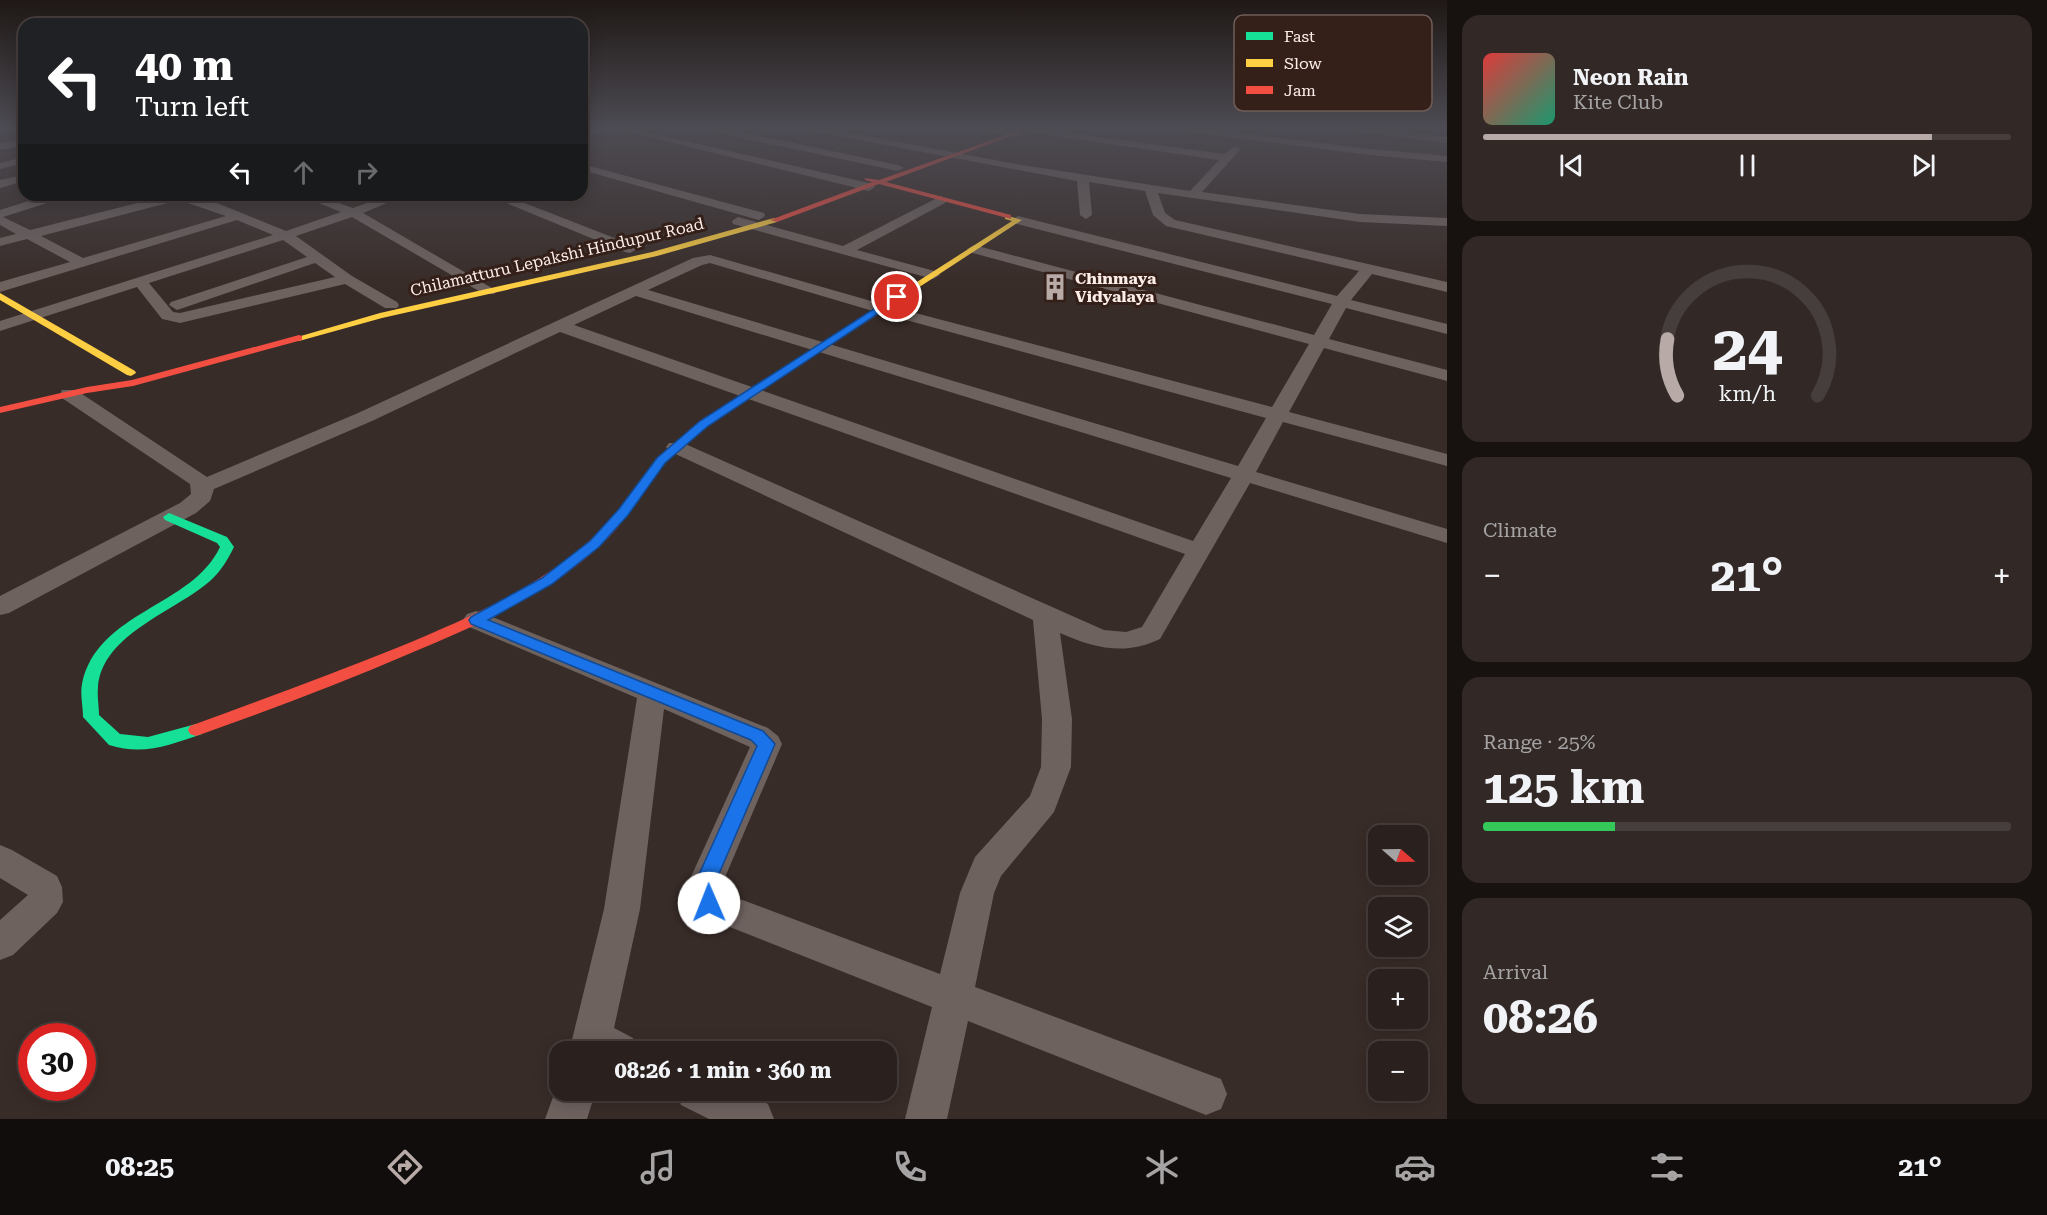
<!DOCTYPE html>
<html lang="en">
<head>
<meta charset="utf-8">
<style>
	:root { --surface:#2a211e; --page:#322927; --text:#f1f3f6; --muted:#a5a3a4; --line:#463e3c; --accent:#b8aaa6 }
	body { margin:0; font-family:"Roboto Serif",serif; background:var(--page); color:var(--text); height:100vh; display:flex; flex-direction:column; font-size:22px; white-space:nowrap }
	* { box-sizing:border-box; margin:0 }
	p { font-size:20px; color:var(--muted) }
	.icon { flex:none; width:33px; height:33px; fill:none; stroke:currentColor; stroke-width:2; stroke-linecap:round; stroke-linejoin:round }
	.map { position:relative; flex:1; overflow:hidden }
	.drawer { display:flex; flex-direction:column; gap:15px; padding:15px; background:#171210; width:600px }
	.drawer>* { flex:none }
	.banner { position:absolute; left:18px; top:18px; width:570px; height:183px; border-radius:18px; box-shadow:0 3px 15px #0003,0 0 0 2px var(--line); background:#202124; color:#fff; overflow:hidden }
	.needle { width:39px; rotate:110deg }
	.buttons { position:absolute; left:1368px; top:825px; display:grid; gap:12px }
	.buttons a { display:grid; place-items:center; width:60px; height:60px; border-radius:12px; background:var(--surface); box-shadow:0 3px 15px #0003,0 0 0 2px var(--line); font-size:30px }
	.speed { position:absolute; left:18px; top:1023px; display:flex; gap:12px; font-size:30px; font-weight:700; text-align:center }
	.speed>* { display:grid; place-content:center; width:78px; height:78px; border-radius:50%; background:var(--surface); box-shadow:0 3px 15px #0003,0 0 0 2px var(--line); line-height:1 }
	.speed .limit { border:9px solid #d22; background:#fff; color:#111 }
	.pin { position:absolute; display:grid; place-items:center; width:51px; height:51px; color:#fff; margin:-26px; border:3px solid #fff; border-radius:50%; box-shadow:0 2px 6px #0007 }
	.me { position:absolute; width:66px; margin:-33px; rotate:359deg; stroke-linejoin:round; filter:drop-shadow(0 0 4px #0008) }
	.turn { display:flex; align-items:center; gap:21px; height:126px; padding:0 18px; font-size:27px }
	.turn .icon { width:78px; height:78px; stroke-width:2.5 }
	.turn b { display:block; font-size:42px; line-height:51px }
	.lanes { display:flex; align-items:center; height:57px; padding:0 18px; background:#0003; justify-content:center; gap:30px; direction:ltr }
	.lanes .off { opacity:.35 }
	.big { font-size:45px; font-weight:700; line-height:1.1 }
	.drawer .tile { flex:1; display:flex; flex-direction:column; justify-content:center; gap:9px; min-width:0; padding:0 21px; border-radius:18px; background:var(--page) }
	.drawer .dial { align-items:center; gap:0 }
	.dial svg { height:156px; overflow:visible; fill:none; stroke:var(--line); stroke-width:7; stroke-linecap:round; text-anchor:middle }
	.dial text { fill:var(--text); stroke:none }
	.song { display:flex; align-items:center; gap:18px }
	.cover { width:72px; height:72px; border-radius:9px; background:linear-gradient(135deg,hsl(0 70% 55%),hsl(160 70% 35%)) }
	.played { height:6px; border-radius:3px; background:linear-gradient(90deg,var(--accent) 85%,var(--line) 85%) }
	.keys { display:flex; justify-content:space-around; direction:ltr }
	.heat { display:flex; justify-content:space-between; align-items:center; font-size:33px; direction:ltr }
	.charge { height:9px; border-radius:4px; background:linear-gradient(90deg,#34c759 25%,var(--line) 0) }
	.trip { position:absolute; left:549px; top:1041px; width:348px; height:60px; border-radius:18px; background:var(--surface); box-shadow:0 3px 15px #0003,0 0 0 2px var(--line); font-weight:700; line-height:60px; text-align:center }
	.dock { display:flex; height:96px; justify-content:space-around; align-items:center; background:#110d0c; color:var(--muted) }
	.dock .icon { width:42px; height:42px }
	.dock .current { color:var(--accent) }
	.dock b { font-size:27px; color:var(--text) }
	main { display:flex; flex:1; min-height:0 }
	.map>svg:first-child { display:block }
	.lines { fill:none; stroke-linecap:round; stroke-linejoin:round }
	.street { fill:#6e625f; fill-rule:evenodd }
	.fast { fill:#16e098; fill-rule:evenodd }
	.slow { fill:#ffcf43; fill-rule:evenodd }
	.jam { fill:#f24e42; fill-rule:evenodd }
	.route { fill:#1a73e8; stroke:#114b97; stroke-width:1.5 }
	.labels { text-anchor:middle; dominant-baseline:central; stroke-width:6; stroke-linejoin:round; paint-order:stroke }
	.far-street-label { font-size:16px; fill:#fdeeea; stroke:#341f19 }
	.far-poi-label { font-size:16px; font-weight:bold; fill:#fdeeea; stroke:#341f19; text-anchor:start }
	.key { fill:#341f19; stroke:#705d58; stroke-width:1.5 }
	.key-label { font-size:16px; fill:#fdeeea }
</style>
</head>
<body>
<main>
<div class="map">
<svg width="1447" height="1119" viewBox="0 0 1447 1119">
	<rect width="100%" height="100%" fill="#382c28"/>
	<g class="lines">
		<g class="street">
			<path d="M592 129H607L582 138V132Z"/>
			<path d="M617 129H633L869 183 875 187 869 191Z"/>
			<path d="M709 129H727L898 165 904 168 898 171 714 132Z"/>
			<path d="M812 129H830L1016 164 1190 191 1219 160 1021 131V135L1017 136 991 132 986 129H1042L1224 154 1235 146 1240 149 1239 151 1202 192 1360 214 1447 218V226L1360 222 1158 193 1165 213 1175 220 1447 282V292L1372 274 1351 300 1447 324V334L1346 308 1329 339 1447 370V381L1324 348 1289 412 1447 454V466L1283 422 1256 472 1447 529V543L1250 483 1160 639C1125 656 1094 648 1060 633L1072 719 1071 767 1054 812 1001 876 994 893 975 987 1221 1079 1227 1094 1221 1109 1206 1115 968 1021 947 1119H905L932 1007 697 914 685 890 750 747 664 709 640 909 614 1028 633 1038 639 1052H569L604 909 637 698 467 626 463 620 467 614 476 611 485 614 768 728 778 736 782 744 720 889 721 892 940 974 960 893 975 857 1030 796 1041 767 1042 719 1033 620 669 451 666 447 669 443H683L1104 630 1126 632 1142 627 1185 554 560 332 372 421 214 489 210 501 196 513 9 613 0 615V596L180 503 191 494 190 484 62 398 60 394 62 390H76L207 477 358 413 693 258 710 255 885 305 1272 407 1309 344 969 252 967 249 974 245 1314 335 1332 304 1013 223 1012 220 1018 216 1337 296 1359 271 1166 226 1153 215 1145 191 1089 182 1092 215 1086 219 1080 215 1077 181 817 132ZM710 263 873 311 1266 418 1238 466 648 290 702 265ZM636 296 1231 478 1193 541 574 325Z"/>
			<path d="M1184 129H1210L1370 149 1447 156V162L1370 155 1189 132Z"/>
			<path d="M1354 129H1381L1447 137V143L1359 132Z"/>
			<path d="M24 139V145L0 150V144Z"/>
			<path d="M24 157V163L0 169V163Z"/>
			<path d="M582 164 764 213 765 216 759 220 582 170Z"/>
			<path d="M24 175V181L0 188V180Z"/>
			<path d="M47 195H65L63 198 3 217 30 230 169 195H189L217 203 286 231 341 212 299 195H316L353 208 389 195H406L363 213 497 291 494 294H484L352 217 296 236 352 276 397 302 399 305 397 308H385L345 284 180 323 162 319 137 287 0 331V321L273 235 237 220 0 292V282L70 262 27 239 0 246V238L16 234 0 225V210ZM179 200 226 216 83 258 41 236ZM283 240 307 257 171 302 169 305 177 310 183 308 315 263 335 277 180 313 173 312 149 283Z"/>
			<path d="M487 195H504L635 246 637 249 630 253 625 252Z"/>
			<path d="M941 196 947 200 945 203 857 250 938 272 940 275 933 279 733 224 732 221 738 217 843 246Z"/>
			<path d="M0 845 12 850 57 876 62 887 63 902 57 913 13 955 0 960V920L28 895 0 878Z"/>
			<path d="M560 1078V1090H596L587 1119H545Z"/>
			<path d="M676 1090H741L768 1104 774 1119H709L681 1105Z"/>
		</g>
		<path class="fast" d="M169 513 227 537 234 547C227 561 221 571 210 581 176 611 102 634 98 687 97 696 99 706 99 715L120 734 148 737 196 724 202 726 204 730 202 734C169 745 144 756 109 745L83 717C83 707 80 694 82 684 97 611 192 607 220 547L217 543 165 520 163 517Z"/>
		<g class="slow">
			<path d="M1005 215 1022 220 708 425 665 462 650 484H642L640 481 657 458 700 421 1012 221 1005 219Z"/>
			<path d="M774 218 778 220 777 222 657 256 382 318 299 341 294 338 380 313 652 252Z"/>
			<path d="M0 293 135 371 136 373 131 376 127 375 0 300Z"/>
		</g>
		<g class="jam">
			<path d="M1023 129H1030L886 182 1011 215V219L879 184 777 222 770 220 872 182 865 180V178L879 180Z"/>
			<path d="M299 335 302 336V340L133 386 87 393 0 413V407L87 387 132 380Z"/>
			<path d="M646 477 652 481C636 504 621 526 601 545 547 595 478 625 411 653 342 683 272 709 202 734L196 736 190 734 188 730 190 726C260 700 330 675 399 647 466 619 534 590 589 541 610 523 626 501 642 478Z"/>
		</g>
	</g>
	<linearGradient id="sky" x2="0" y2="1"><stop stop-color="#1f1816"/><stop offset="0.45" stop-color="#4d4b53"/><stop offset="1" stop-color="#4d4b53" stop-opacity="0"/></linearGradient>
	<rect width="1447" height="285" fill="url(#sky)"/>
	<path class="route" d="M897 294 900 295V299L708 426 665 463 628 515 599 547 552 584 488 620 763 731 775 744 712 890 719 903 716 909 709 912 702 909 692 890 757 746 751 740 471 624 469 620 471 617 542 578 590 541 619 509 657 458 700 421Z"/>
	<defs>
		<symbol id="building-bare" viewBox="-9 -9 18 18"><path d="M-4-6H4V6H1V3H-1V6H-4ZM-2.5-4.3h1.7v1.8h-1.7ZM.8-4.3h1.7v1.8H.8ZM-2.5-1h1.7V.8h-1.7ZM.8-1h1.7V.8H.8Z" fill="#b8aaa6" stroke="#341f19" stroke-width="2.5" paint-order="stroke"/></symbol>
	</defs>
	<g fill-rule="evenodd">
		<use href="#building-bare" x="1036" y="268" width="38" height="38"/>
	</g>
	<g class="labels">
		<g class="far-street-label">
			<text transform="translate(557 257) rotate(-13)">Chilamatturu Lepakshi Hindupur Road</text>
		</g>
		<g class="far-poi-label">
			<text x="1075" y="278">Chinmaya<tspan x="1075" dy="18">Vidyalaya</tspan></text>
		</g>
	</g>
	<rect x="1234" y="15" width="198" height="96" rx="9" class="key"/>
	<rect x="1246" y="32" width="27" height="8" fill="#16e098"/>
	<rect x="1246" y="59" width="27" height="8" fill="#ffcf43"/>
	<rect x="1246" y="86" width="27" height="8" fill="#f24e42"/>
	<g class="key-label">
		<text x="1284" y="42">Fast</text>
		<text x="1284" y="69">Slow</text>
		<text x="1284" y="96">Jam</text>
	</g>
</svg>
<div class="buttons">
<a><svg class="needle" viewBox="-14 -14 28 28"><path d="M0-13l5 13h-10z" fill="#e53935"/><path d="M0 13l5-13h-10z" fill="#a5a3a4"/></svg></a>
<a><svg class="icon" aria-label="layers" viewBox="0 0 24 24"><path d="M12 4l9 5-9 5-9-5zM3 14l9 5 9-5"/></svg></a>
<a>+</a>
<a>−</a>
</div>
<div class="speed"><div class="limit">30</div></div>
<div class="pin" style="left:897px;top:297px;background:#d93025"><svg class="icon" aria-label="arrive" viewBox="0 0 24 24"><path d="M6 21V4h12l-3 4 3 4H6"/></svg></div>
<svg class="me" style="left:709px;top:903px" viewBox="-20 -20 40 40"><circle r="19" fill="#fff"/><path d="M0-13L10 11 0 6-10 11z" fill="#1a73e8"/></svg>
<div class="trip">08:26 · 1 min · 360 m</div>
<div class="banner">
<div class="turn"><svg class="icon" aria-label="left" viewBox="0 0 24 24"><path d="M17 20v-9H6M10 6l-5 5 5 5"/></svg><div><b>40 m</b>Turn left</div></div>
<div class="lanes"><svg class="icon" aria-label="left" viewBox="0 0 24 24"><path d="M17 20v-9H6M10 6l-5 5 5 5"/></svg><svg class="icon off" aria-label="ahead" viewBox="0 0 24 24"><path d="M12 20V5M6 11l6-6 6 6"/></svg><svg class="icon off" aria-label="right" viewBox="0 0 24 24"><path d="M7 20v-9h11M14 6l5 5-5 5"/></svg></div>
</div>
</div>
<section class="drawer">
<div class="tile">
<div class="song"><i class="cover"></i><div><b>Neon Rain</b><p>Kite Club</p></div></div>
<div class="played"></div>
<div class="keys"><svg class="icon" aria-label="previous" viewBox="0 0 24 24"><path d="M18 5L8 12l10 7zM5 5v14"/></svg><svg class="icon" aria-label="pause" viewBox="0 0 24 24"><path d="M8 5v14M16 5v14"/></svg><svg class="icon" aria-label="next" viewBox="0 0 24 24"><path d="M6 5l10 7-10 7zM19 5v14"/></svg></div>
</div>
<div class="tile dial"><svg viewBox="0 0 100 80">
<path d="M14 69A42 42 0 1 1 86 69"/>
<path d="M14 69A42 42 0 0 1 9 40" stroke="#b8aaa6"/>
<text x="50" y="56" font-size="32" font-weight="700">24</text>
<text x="50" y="72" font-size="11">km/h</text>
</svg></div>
<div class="tile"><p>Climate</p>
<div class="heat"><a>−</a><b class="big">21°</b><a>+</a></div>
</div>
<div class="tile"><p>Range · 25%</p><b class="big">125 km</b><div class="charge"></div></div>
<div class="tile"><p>Arrival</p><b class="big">08:26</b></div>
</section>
</main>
<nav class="dock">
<b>08:25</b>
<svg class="icon current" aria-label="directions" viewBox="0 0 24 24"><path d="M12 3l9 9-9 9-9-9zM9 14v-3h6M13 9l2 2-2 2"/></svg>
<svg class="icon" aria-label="music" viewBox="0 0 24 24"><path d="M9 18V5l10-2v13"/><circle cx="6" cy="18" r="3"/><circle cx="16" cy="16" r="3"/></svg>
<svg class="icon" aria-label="phone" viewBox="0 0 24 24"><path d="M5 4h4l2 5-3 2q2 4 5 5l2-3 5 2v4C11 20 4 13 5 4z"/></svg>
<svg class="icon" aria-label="climate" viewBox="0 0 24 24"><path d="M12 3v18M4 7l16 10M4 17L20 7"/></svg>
<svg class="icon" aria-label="car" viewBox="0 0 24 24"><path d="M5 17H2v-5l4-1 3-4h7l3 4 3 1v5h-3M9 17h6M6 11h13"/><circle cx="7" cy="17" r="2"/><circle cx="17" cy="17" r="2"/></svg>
<svg class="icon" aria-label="filters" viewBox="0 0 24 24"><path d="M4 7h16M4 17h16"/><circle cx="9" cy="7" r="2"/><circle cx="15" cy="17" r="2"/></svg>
<b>21°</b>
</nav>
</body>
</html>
